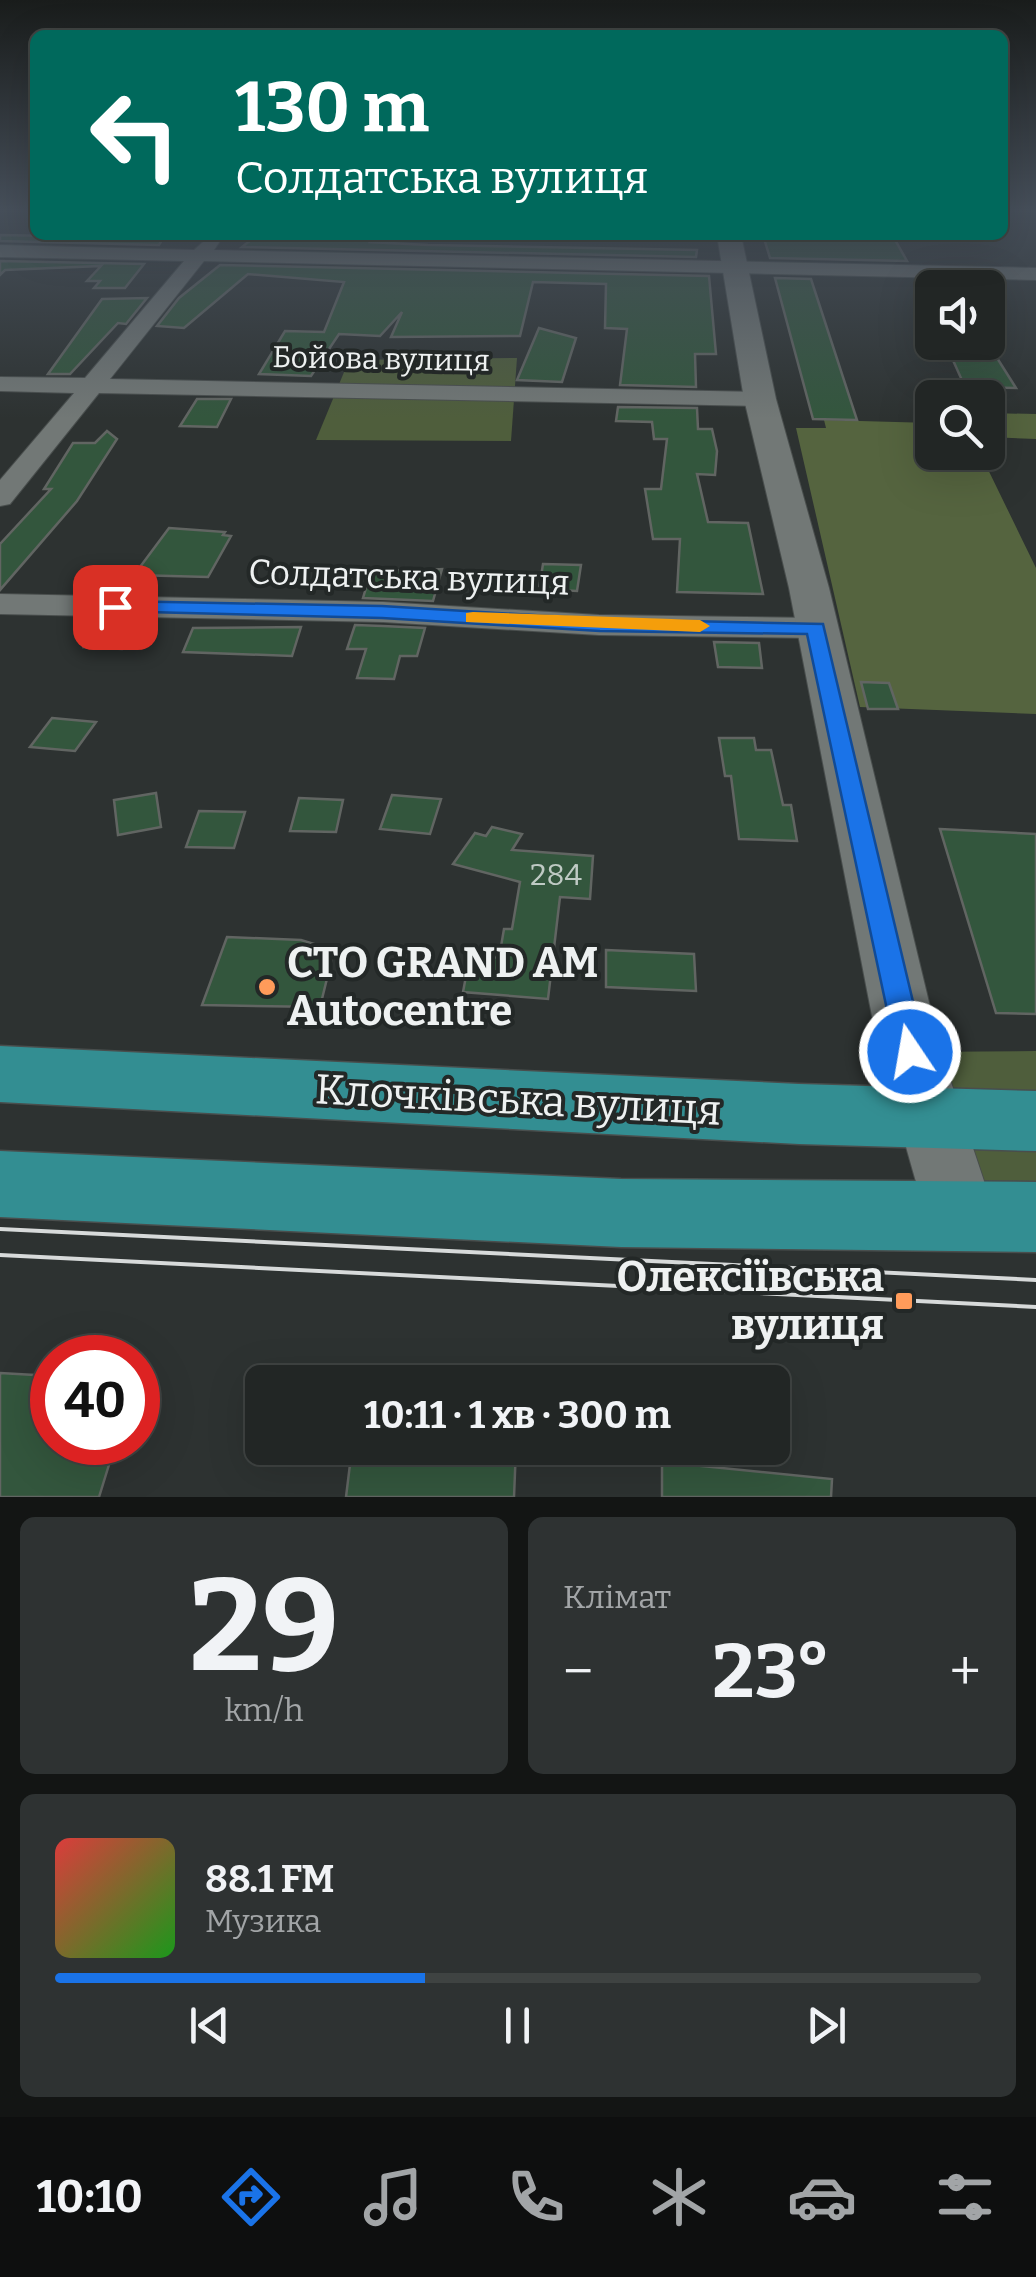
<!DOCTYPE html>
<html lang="uk">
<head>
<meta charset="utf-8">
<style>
	:root { --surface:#222625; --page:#2e3232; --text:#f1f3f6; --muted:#a2a5a7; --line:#3f4342; --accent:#1a73e8 }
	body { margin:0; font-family:Bitter,serif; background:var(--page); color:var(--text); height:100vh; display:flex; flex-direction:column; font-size:38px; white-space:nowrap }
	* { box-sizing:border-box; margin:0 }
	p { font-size:32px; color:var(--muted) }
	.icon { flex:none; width:55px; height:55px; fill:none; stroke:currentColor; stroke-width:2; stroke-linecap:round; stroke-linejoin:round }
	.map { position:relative; height:1497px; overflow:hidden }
	.sheet { display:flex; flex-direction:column; gap:20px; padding:20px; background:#131514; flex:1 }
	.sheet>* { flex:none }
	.banner { position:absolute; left:30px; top:30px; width:978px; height:210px; border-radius:15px; box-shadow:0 10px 40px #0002,0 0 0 2px var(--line); background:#00695c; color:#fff; overflow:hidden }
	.buttons { position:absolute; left:915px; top:270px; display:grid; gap:20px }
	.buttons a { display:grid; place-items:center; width:90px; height:90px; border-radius:15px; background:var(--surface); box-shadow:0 10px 40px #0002,0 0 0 2px var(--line); font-size:50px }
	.speed { position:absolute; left:30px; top:1335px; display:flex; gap:20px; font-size:50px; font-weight:700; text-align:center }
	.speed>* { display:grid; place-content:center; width:130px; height:130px; border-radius:50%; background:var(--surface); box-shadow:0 10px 40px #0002,0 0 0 2px var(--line); line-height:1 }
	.speed .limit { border:15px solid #d22; background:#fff; color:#111 }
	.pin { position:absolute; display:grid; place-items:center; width:85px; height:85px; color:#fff; margin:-42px; border-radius:20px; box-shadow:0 5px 15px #0006 }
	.me { position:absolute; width:110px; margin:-55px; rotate:348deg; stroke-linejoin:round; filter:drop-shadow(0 0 8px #0008) }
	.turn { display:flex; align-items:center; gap:35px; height:210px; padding:0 40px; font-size:45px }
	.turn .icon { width:130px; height:130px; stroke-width:2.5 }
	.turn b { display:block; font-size:70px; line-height:85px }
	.big { font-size:75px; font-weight:700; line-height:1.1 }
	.sheet .widget { flex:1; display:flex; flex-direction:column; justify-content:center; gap:15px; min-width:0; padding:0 35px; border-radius:15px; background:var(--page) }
	.sheet .dial { align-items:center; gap:0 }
	.dial b { font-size:130px; line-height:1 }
	.song { display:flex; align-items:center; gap:30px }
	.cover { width:120px; height:120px; border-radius:15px; background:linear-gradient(135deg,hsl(0 70% 55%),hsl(120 70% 35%)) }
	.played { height:10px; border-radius:5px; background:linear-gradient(90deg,var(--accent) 40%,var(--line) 40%) }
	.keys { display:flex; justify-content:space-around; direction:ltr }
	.heat { display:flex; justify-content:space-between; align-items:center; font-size:55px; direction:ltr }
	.sheet .tiles { flex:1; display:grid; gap:20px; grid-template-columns:1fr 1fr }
	.widget:last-child { grid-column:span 2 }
	.trip { position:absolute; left:245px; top:1365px; width:545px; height:100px; border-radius:15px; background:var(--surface); box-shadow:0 10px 40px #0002,0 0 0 2px var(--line); font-weight:700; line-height:100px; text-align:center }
	.tab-bar { display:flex; height:160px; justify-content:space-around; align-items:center; background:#0e0f0f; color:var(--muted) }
	.tab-bar .icon { width:70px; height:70px }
	.tab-bar .active { color:var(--accent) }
	.tab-bar b { font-size:45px; color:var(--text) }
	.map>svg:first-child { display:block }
	.green { fill:#4f5e3c }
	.forest { fill:#55643f }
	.building { fill:#33563d; stroke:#616562; stroke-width:2.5 }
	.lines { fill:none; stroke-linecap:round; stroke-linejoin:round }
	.minor-casing { stroke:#494e4d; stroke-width:2 }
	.tertiary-casing { stroke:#494e4d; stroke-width:2 }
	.primary-casing { stroke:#494e4d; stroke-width:3 }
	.minor { fill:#727876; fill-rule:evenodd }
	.tertiary { fill:#727876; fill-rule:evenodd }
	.primary { fill:#338e92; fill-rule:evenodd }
	.tram { stroke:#d7dada; stroke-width:4 }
	.route { fill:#1a73e8; stroke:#114b97; stroke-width:2.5 }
	.slow { fill:#f59e0b }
	.poi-dot { fill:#ff9b5a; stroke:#232827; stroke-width:4 }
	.labels { text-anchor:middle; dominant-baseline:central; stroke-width:8; stroke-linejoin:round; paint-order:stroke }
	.far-street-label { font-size:30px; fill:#eef1f1; stroke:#232827 }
	.number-label { font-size:30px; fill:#bfcac4 }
	.street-label { font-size:35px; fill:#eef1f1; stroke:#232827 }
	.near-poi-label { font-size:42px; font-weight:bold; fill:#eef1f1; stroke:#232827; text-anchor:start }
	.near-street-label { font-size:42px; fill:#eef1f1; stroke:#232827 }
</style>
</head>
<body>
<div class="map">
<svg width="1036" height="1497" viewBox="0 0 1036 1497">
	<rect width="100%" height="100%" fill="#2d3231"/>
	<g class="green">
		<path d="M517 358 511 441 316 440 349 360Z"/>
		<path d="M1036 1051V1217H961L910 1052Z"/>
	</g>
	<g class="forest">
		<path d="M988 413 1036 414V439L988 437Z"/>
		<path d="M824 420 932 423V452L980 453 1036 568V714L860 707 796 428H826Z"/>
	</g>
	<g class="building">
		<path d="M0 235 109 237 107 240H162L159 245 0 241Z"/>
		<path d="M257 235H375L370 242 428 245 697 250 696 257 242 247Z"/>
		<path d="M763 235 894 238 907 261 770 258Z"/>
		<path d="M0 261 144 264 125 288H94L100 281H87L101 266 5 270 0 275Z"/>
		<path d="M220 265 709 276 716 354H695L696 387 620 385 627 329 605 328 606 284 533 282 520 336 391 337 402 312 380 336 339 334 311 376 259 374 285 331 324 332 344 282 248 274 184 328 157 326 179 298Z"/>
		<path d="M775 278 811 279 857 420 813 419Z"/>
		<path d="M147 298 126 324 118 323 70 374H48L102 299Z"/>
		<path d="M539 328 576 338 562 382 517 380Z"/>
		<path d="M954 342H987L1016 388 965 387 952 358H961Z"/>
		<path d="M197 399H231L217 427 180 426Z"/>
		<path d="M618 407 697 408 698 429H712L717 451 715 475 697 474 708 522 748 523 763 594 677 592 680 539H653L645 489H661L667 439H654L652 422 616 421Z"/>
		<path d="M107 431 117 439 77 501 0 590V544L51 489H44L73 443H95Z"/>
		<path d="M169 528 225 532 223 535 231 536 208 577 134 575Z"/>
		<path d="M543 564 581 565 577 591 539 589Z"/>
		<path d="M372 568 407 571 442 569 433 601 363 598Z"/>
		<path d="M99 623 136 624 122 649 84 647Z"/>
		<path d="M355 625 383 626 425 628 417 656H400L394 679 357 678 366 649H347Z"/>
		<path d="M301 627 292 656 183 652 193 628Z"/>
		<path d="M714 642 759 643 762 668 718 667Z"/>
		<path d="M861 682 889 683 898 709H868Z"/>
		<path d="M52 718 96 722 75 751 30 747Z"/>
		<path d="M719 738H754L756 750H771L783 805H791L797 841 739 839 731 776H725Z"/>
		<path d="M156 793 161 827 118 835 114 800Z"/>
		<path d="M392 795 441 799 430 834 380 829Z"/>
		<path d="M299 798 343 800 336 832 290 831Z"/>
		<path d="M199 811 245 812 234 848 186 847Z"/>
		<path d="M492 827 522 834 512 850 593 856 590 899 560 897 548 999 463 992 470 955 499 958 504 929H512L520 882 453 864 475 833 486 836Z"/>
		<path d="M940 829 1036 834V1014L996 1013Z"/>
		<path d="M227 937 301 940 334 950 320 1007 202 1005Z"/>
		<path d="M606 950 694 954 696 991 606 987Z"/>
		<path d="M0 1373 52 1376V1442H116L99 1497H0Z"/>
		<path d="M352 1448H516L514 1497H346Z"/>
		<path d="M662 1462 832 1479 831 1497H662Z"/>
	</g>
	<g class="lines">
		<defs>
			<g id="minor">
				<path d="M211 235 220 241 214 250 1036 268V280L204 261 110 379 760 392 772 399 760 406 99 393 10 504 0 506V480L74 393 0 391V377L85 378 184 261 0 257V245L194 250Z"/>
				<path d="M0 594 383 602 599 615 815 618 827 621 832 628 827 635 815 638 599 635 383 622 0 614Z"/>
			</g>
			<path id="tertiary" d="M717 235H741L776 399 829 588 941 1052 996 1217 986 1238 961 1247 936 1238 926 1217 879 1052 789 588 744 399Z"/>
			<g id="primary">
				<path d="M0 1046 799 1084 1036 1091V1151L799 1144 0 1102Z"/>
				<path d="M0 1151 621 1179 1036 1182V1252L621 1247 0 1217Z"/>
			</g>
		</defs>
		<use href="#minor" class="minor-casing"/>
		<use href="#tertiary" class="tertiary-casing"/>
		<use href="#primary" class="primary-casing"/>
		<use href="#minor" class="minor"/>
		<use href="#tertiary" class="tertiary"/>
		<use href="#primary" class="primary"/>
		<g class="tram">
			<path d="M0 1229 1036 1280"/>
			<path d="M0 1255 1036 1307"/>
		</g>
	</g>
	<linearGradient id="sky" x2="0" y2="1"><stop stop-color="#191c1b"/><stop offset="0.5" stop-color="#464f5a"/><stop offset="1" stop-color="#464f5a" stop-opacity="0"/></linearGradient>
	<rect width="1036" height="419" fill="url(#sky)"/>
	<path class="route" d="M115 601 382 606 600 619 823 624 925 1052 921 1060 910 1063 900 1060 896 1052 807 634 600 631 382 618 108 611V603Z"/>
	<path class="slow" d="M473 612 700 620 710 626 700 632 466 622V613Z"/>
	<g class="poi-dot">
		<circle cx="267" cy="987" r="10"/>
		<rect x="894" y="1291" width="20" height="20" rx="5"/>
	</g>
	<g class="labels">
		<g class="far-street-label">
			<text transform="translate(381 359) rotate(1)">Бойова вулиця</text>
		</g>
		<g class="number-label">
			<text x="556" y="875">284</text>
		</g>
		<g class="street-label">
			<text transform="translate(409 577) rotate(2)">Солдатська вулиця</text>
		</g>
		<g class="near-poi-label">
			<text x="287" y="963">СТО GRAND AM<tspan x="287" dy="48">Autocentre</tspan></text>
			<text x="884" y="1277" text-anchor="end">Олексіївська<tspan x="884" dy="48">вулиця</tspan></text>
		</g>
		<g class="near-street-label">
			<text transform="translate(518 1100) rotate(3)">Клочківська вулиця</text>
		</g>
	</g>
</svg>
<div class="buttons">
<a><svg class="icon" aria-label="sound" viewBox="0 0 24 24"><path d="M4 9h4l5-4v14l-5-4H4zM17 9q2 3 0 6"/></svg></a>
<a><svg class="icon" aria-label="search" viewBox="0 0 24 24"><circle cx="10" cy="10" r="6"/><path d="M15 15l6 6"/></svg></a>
</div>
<div class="speed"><div class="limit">40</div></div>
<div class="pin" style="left:115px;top:607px;background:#d93025"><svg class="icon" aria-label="arrive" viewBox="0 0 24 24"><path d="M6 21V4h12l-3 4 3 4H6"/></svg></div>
<svg class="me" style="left:910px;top:1052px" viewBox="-20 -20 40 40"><circle r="17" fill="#1a73e8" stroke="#fff" stroke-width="3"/><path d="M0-11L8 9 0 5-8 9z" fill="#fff"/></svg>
<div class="trip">10:11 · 1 хв · 300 m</div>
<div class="banner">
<div class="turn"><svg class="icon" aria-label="left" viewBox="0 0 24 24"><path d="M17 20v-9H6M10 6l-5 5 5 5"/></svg><div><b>130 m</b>Солдатська вулиця</div></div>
</div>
</div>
<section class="sheet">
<div class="tiles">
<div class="widget dial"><b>29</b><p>km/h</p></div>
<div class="widget"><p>Клімат</p>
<div class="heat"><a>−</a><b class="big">23°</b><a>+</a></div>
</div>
<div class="widget">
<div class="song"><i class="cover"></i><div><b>88.1 FM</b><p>Музика</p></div></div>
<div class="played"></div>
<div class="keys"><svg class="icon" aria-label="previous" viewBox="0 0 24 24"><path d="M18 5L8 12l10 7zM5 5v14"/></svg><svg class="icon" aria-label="pause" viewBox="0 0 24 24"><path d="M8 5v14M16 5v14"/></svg><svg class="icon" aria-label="next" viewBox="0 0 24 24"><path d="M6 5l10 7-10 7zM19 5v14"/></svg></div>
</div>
</div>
</section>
<nav class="tab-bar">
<b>10:10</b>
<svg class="icon active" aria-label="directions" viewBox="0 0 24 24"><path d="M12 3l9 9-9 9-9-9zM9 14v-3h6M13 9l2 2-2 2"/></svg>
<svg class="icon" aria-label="music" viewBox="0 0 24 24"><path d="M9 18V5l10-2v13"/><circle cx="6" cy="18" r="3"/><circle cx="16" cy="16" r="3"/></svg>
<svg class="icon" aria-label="phone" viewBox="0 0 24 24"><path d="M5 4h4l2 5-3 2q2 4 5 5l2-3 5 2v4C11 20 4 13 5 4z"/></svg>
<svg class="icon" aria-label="climate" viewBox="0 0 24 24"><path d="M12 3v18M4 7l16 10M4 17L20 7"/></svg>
<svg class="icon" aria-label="car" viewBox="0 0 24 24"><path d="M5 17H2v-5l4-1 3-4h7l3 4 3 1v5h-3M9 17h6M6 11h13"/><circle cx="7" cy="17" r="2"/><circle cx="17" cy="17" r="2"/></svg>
<svg class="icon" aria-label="filters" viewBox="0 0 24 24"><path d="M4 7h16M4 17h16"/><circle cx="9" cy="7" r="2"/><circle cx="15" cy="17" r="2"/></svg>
</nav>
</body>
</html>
